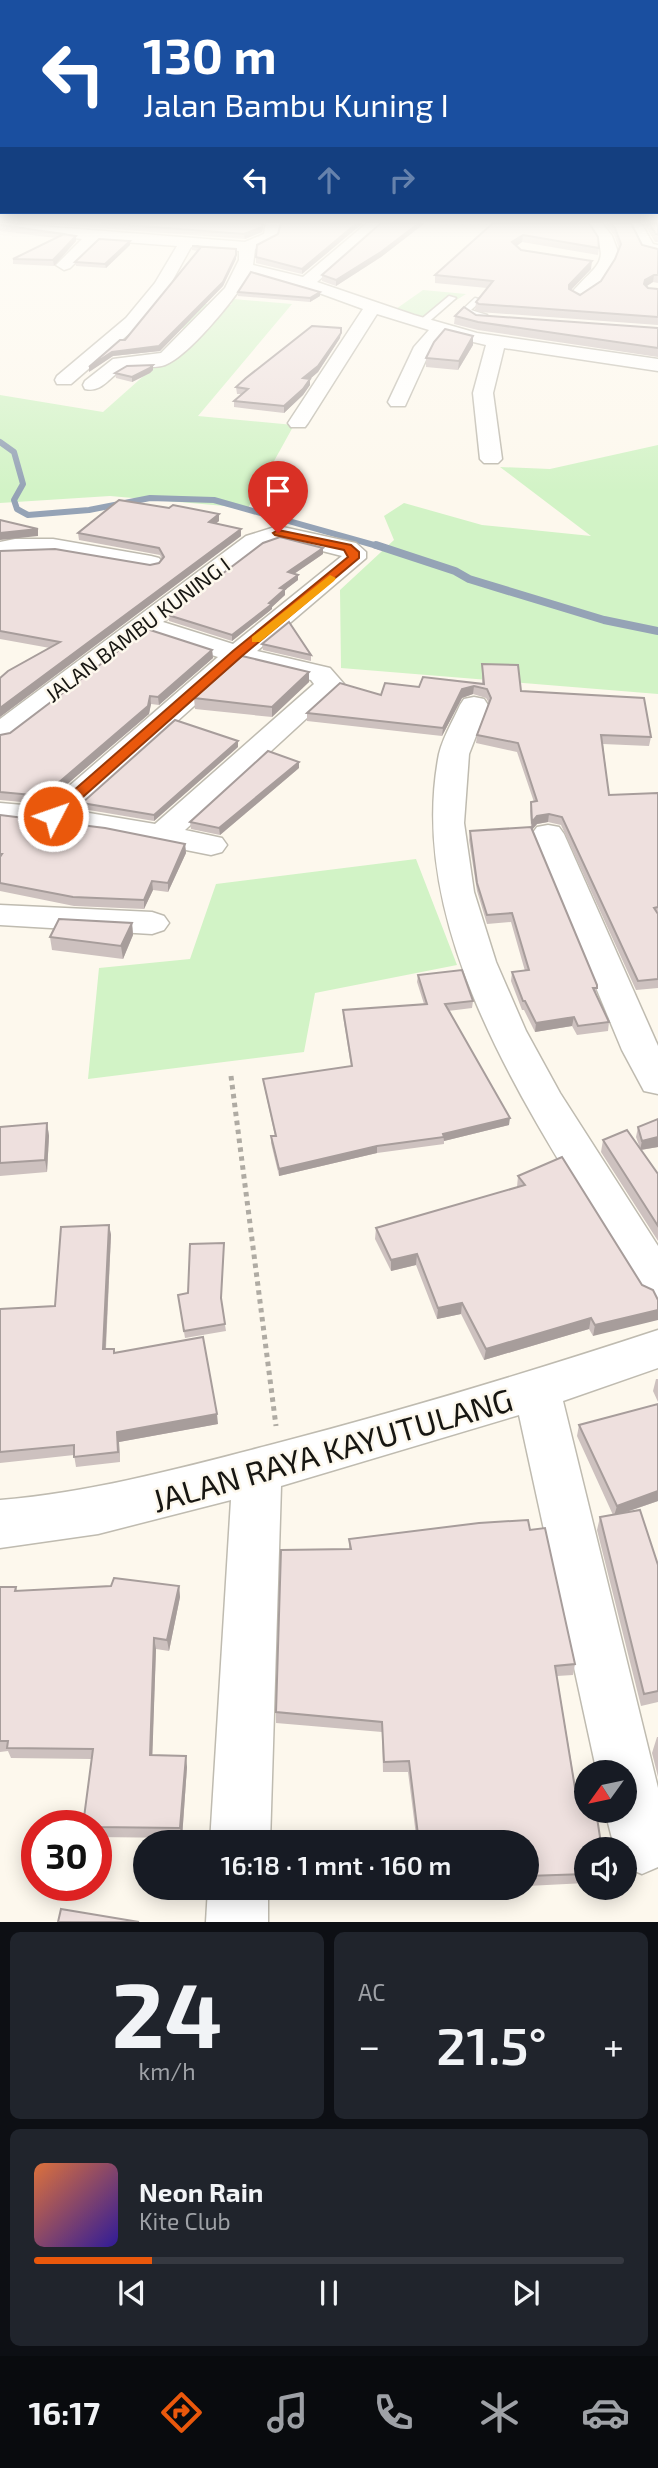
<!DOCTYPE html>
<html lang="id">
<head>
<meta charset="utf-8">
<style>
	:root { --surface:#171b24; --page:#20242c; --text:#f1f3f6; --muted:#9ea1a6; --line:#363941; --accent:#ea580c }
	body { margin:0; font-family:"Exo 2",sans-serif; background:var(--page); color:var(--text); height:100vh; display:flex; flex-direction:column; font-size:26px; white-space:nowrap }
	* { box-sizing:border-box; margin:0 }
	p { font-size:23px; color:var(--muted) }
	.icon { flex:none; width:38px; height:38px; fill:none; stroke:currentColor; stroke-width:2; stroke-linecap:round; stroke-linejoin:round }
	.map { position:relative; height:1922px; overflow:hidden }
	.details { display:flex; flex-direction:column; gap:10px; padding:10px; background:#0d0f14; flex:1 }
	.details>* { flex:none }
	.guide { position:absolute; left:0px; top:0px; width:658px; height:214px; box-shadow:0 4px 18px #0003; background:#1a4fa0; color:#fff; overflow:hidden }
	.needle { width:46px; rotate:237deg }
	.buttons { position:absolute; left:574px; top:1760px; display:grid; gap:14px }
	.buttons a { display:grid; place-items:center; width:63px; height:63px; border-radius:50%; background:var(--surface); box-shadow:0 4px 18px #0003; font-size:35px }
	.speed { position:absolute; left:21px; top:1810px; display:flex; gap:14px; font-size:35px; font-weight:700; text-align:center }
	.speed>* { display:grid; place-content:center; width:91px; height:91px; border-radius:50%; background:var(--surface); box-shadow:0 4px 18px #0003; line-height:1 }
	.speed .limit { border:10px solid #d22; background:#fff; color:#111 }
	.pin { position:absolute; display:grid; place-items:center; width:60px; height:60px; color:#fff; margin:-72px -30px; border-radius:50% 50% 50% 0; rotate:-45deg; box-shadow:0 0 7px #0007 }
	.pin .icon { rotate:45deg }
	.me { position:absolute; width:77px; margin:-38px; rotate:49deg; stroke-linejoin:round; filter:drop-shadow(0 0 5px #0008) }
	.turn { display:flex; align-items:center; gap:24px; height:147px; padding:0 28px; font-size:32px }
	.turn .icon { width:91px; height:91px; stroke-width:2.5 }
	.turn b { display:block; font-size:49px; line-height:60px }
	.lanes { display:flex; align-items:center; height:66px; padding:0 28px; background:#0003; justify-content:center; gap:35px; direction:ltr }
	.lanes .off { opacity:.35 }
	.big { font-size:52px; font-weight:600; line-height:1.1 }
	.details .widget { flex:1; display:flex; flex-direction:column; justify-content:center; gap:10px; min-width:0; padding:0 24px; border-radius:10px; background:var(--page) }
	.details .dial { align-items:center; gap:0 }
	.dial b { font-size:91px; line-height:1 }
	.song { display:flex; align-items:center; gap:21px }
	.cover { width:84px; height:84px; border-radius:10px; background:linear-gradient(135deg,hsl(20 70% 55%),hsl(250 70% 35%)) }
	.played { height:7px; border-radius:4px; background:linear-gradient(90deg,var(--accent) 20%,var(--line) 20%) }
	.keys { display:flex; justify-content:space-around; direction:ltr }
	.heat { display:flex; justify-content:space-between; align-items:center; font-size:38px; direction:ltr }
	.details .tiles { flex:1; display:grid; gap:10px; grid-template-columns:1fr 1fr }
	.widget:last-child { grid-column:span 2 }
	.trip { position:absolute; left:133px; top:1830px; width:406px; height:70px; border-radius:35px; background:var(--surface); box-shadow:0 4px 18px #0003; font-weight:600; line-height:70px; text-align:center }
	.dock { display:flex; height:112px; justify-content:space-around; align-items:center; background:#090b0e; color:var(--muted) }
	.dock .icon { width:49px; height:49px }
	.dock .on { color:var(--accent) }
	.dock b { font-size:32px; color:var(--text) }
	.map>svg:first-child { display:block }
	.green { fill:#d2f3c6 }
	.lines { fill:none; stroke-linecap:round; stroke-linejoin:round }
	.stream-far1 { stroke:#95a3b6; stroke-width:6 }
	.stream { stroke:#95a3b6; stroke-width:8 }
	.service-casing { stroke:#bfbbb0; stroke-width:3 }
	.minor-casing { stroke:#bfbbb0; stroke-width:3 }
	.path { stroke:#afaba3; stroke-width:5; stroke-dasharray:4.5 4.5; stroke-linecap:butt }
	.service { fill:#fff; fill-rule:evenodd }
	.minor { fill:#fff; fill-rule:evenodd }
	.wall { fill:#cdc1bf }
	.shaded-wall { fill:#a79d9b }
	.building { fill:#eee0de; stroke:#a79d9b; stroke-width:2 }
	.route { fill:#ea580c; stroke:#983908; stroke-width:2 }
	.slow { fill:#f59e0b }
	.labels { text-anchor:middle; dominant-baseline:central; stroke-width:5; stroke-linejoin:round; paint-order:stroke }
	.far-street-label { font-size:21px; fill:#171612; stroke:#fdf8ed }
	.near-street-label { font-size:32px; fill:#171612; stroke:#fdf8ed }
</style>
</head>
<body>
<div class="map">
<svg width="658" height="1922" viewBox="0 0 658 1922">
	<rect width="100%" height="100%" fill="#fdf8ed"/>
	<g class="green">
		<path d="M423 290 466 294 426 319 396 309Z"/>
		<path d="M233 299 292 304 198 416 294 425 248 508 110 496 0 503V395L103 412 157 364 202 330 132 324 155 302 231 305Z"/>
		<path d="M658 445V694L341 668 340 590 394 540 384 516 404 503 482 525 591 536 500 467 550 469Z"/>
		<path d="M416 859 457 965 315 993 304 1052 88 1079 99 968 190 959 216 884Z"/>
	</g>
	<g class="lines">
		<path class="stream-far1" d="M0 442 14 452 23 484 14 500 17 509 28 515 89 510 150 498 214 500 381 547"/>
		<path class="stream" d="M376 545 455 571 469 579 604 620 658 631"/>
		<defs>
			<g id="service">
				<path d="M449 296 456 298 425 325H419V321Z"/>
				<path d="M475 298 482 300 471 310 487 315V319L461 311Z"/>
			</g>
			<g id="minor">
				<path d="M0 223 245 242 264 234 266 223H280L276 239 255 249 253 265 303 277 367 223H383L317 282 414 315 477 333 658 359V371L504 348 493 393 502 459 498 463H484L480 459 473 393 486 345 444 335 431 349 405 406H391L388 402 414 347 429 330 377 314 308 423 305 427H291L288 423 363 309 300 286 250 273C237 297 189 356 165 365 152 370 134 363 122 370 109 377 102 393 85 389L83 385 85 381 113 359 161 353 225 288 239 260V251L191 247 170 285 138 326 71 384H57L55 380 57 376 126 318 155 283 177 246 98 240 70 268 64 270 56 265 82 239 0 228Z"/>
				<path d="M587 223H602L612 236 618 252C611 269 597 295 578 300L570 295C594 264 616 264 587 223Z"/>
				<path d="M627 223H641L653 244 658 245V255L642 250Z"/>
				<path d="M278 526 356 543 366 552V558L257 651 330 668 344 684 185 830 222 838 227 845 222 852 211 855 106 834 0 821V803L45 807 218 657 147 634 10 739 0 742V719L246 536ZM279 540 342 556 233 644 163 622 262 546ZM242 663 311 680 314 684 155 824 77 811Z"/>
				<path d="M15 539H53L151 556 159 558 163 563 159 568 151 570C102 561 49 545 0 556V542Z"/>
				<path d="M474 697 484 699 488 705 469 754 464 823 474 892 496 962 526 1031 560 1093 658 1246V1300L642 1295C549 1141 402 944 439 754 443 737 453 721 460 705L464 699Z"/>
				<path d="M548 825 559 827 564 834 658 1046V1094L644 1091 622 1050 532 834 537 827Z"/>
				<path d="M0 905 152 912 164 916 169 923 164 930 152 934 0 925Z"/>
				<path d="M658 1330V1368L563 1401 658 1788V1867L642 1874 625 1867V1850H615L605 1811H625V1773H597L519 1415 281 1486 270 1843H210L231 1500 98 1534 0 1548V1500C93 1492 181 1468 270 1445 401 1411 530 1372 658 1330Z"/>
				<path d="M208 1888H268V1922H206Z"/>
			</g>
		</defs>
		<use href="#service" class="service-casing"/>
		<use href="#minor" class="minor-casing"/>
		<path class="path" d="M231 1076 276 1426"/>
		<use href="#service" class="service"/>
		<use href="#minor" class="minor"/>
	</g>
	<g class="wall">
		<path d="M33 223H264L262 232 245 239Z"/>
		<path d="M363 223 302 274 256 263V257L278 234Z"/>
		<path d="M381 223H425L381 257 336 286 322 281V275Z"/>
		<path d="M493 223 599 248 598 255 522 242 517 246 521 250 591 269 571 290 580 295 601 281 615 259 619 248 614 235 605 223H631L642 245 658 249V283L653 282 646 286 648 288 658 289V325L479 312 475 310 476 302 487 288 435 283V275Z"/>
		<path d="M644 223H658V242H655Z"/>
		<path d="M0 226 76 236V241L54 266 13 264V259L55 238 0 231Z"/>
		<path d="M130 245 106 268 76 266 75 262Z"/>
		<path d="M192 246 236 249V259L223 286 160 351 113 356 89 372 125 340 198 251 192 250Z"/>
		<path d="M238 292H320V296L310 302 238 296Z"/>
		<path d="M476 315 658 328V357L478 330 454 324 455 316Z"/>
		<path d="M340 338 318 372 310 379V385L303 395 284 413 234 407V401L241 394H237L236 387Z"/>
		<path d="M473 345 458 370 426 367V358Z"/>
		<path d="M153 370 150 373 132 382 116 378 115 373Z"/>
		<path d="M169 508 219 514V521L215 524 241 536 0 717V678L50 648 0 639V551L150 565 159 563 162 560 160 555 79 540 78 533Z"/>
		<path d="M323 554 294 574 298 575V580L285 590V595L272 607V609L232 641 169 621 168 615Z"/>
		<path d="M262 644 311 655V661L263 650Z"/>
		<path d="M212 650 213 658 159 705 151 704 149 714 44 804 0 800V735L10 733Z"/>
		<path d="M482 664 521 691 651 737 649 746 603 744 609 795 658 793V988L636 990 561 825 548 822 537 824 532 830 597 985 596 995 609 1022 608 1031 577 1035 572 1026 535 1032 524 1010H522L511 981 512 972 525 971 511 922 487 924 477 891 469 840 470 831 531 827 530 811 531 802H534L517 752 476 743 477 735 489 703 486 698 473 694 462 698 442 736 307 721V713L381 695 419 687 482 684Z"/>
		<path d="M309 672V682L272 717 195 709 194 698Z"/>
		<path d="M238 747 154 821 83 809 82 803Z"/>
		<path d="M299 768 220 835 191 829 190 822Z"/>
		<path d="M0 815 185 844 186 853 168 892 153 890 144 909 74 906 0 891Z"/>
		<path d="M132 923 133 935 123 959 52 950 50 937Z"/>
		<path d="M418 975 473 1001 472 1008 448 1011 509 1125 444 1141V1144L377 1153 279 1176 271 1143V1136H275L264 1086 263 1079 351 1066 343 1016V1010L424 1004 417 982Z"/>
		<path d="M658 1119V1147L641 1150 658 1174V1241L601 1152 603 1140 640 1148 636 1137 638 1127Z"/>
		<path d="M47 1123 49 1136 47 1172 0 1176V1127Z"/>
		<path d="M518 1176 642 1285 593 1336 589 1329 484 1360 461 1314 437 1319 416 1265 391 1271 375 1239 376 1228 517 1187Z"/>
		<path d="M109 1225 111 1235 106 1349 115 1353 218 1424 119 1442 120 1462 76 1467 74 1455 0 1463V1309L55 1306Z"/>
		<path d="M224 1250 221 1301 226 1331 185 1338 179 1302 188 1293Z"/>
		<path d="M656 1379H658V1402L653 1391Z"/>
		<path d="M658 1404V1501L624 1513 658 1565V1702L641 1706 597 1530 600 1517 613 1515 577 1436 579 1425Z"/>
		<path d="M530 1530 575 1664 573 1675 557 1676 586 1850V1883L527 1886V1843H417L408 1772H383L382 1732 276 1723V1712L349 1549V1539Z"/>
		<path d="M179 1586 180 1597 169 1651 156 1649 152 1755 187 1767 182 1838 96 1837 91 1759 11 1758 8 1751 0 1752V1587H16L17 1591Z"/>
		<path d="M657 1737H658V1777L652 1753Z"/>
	</g>
	<g class="shaded-wall">
		<path d="M262 223H264L262 232 245 239 244 234Z"/>
		<path d="M357 223H363L302 274V269Z"/>
		<path d="M419 223H425L381 257 336 286V280Z"/>
		<path d="M523 235 522 242 512 249V242Z"/>
		<path d="M76 236V241L54 266 53 260Z"/>
		<path d="M130 241V245L106 268 105 264Z"/>
		<path d="M236 255V259L223 286 160 351 113 356 89 372V367L112 352Z"/>
		<path d="M592 261 591 269 568 293 569 285Z"/>
		<path d="M654 275 653 282 644 288 645 280Z"/>
		<path d="M320 292V296L310 302V298Z"/>
		<path d="M341 333 340 338 318 372 310 379V385L303 395 284 413V406L303 378Z"/>
		<path d="M473 336V345L458 370 459 361Z"/>
		<path d="M153 365V370L150 373 132 382V377Z"/>
		<path d="M219 514V521L209 529V522Z"/>
		<path d="M38 529V536L0 540V533Z"/>
		<path d="M241 529V536L0 717V708Z"/>
		<path d="M323 548V554L288 578V572Z"/>
		<path d="M298 575V580L285 590V595L272 607V609L232 641V635L269 603 280 588Z"/>
		<path d="M212 650 213 658 159 705 158 697Z"/>
		<path d="M309 672V682L272 717V707Z"/>
		<path d="M474 686 473 694 462 698 442 736 443 728 462 689Z"/>
		<path d="M150 696 151 704 149 714 44 804 43 796Z"/>
		<path d="M238 741V747L154 821V815Z"/>
		<path d="M299 762V768L220 835 219 828Z"/>
		<path d="M549 814 548 822 537 824 531 831 532 822 537 816Z"/>
		<path d="M185 844 186 853 168 892V883Z"/>
		<path d="M152 881 153 890 144 909V900Z"/>
		<path d="M132 923 133 935 123 959 121 946Z"/>
		<path d="M574 1017 572 1026 535 1032 536 1023Z"/>
		<path d="M510 1118 509 1125 444 1141 443 1134Z"/>
		<path d="M47 1123 49 1136 47 1172 45 1160Z"/>
		<path d="M658 1137V1147L640 1150 642 1141Z"/>
		<path d="M377 1146V1153L279 1176V1169Z"/>
		<path d="M109 1225 111 1235 105 1359 103 1349Z"/>
		<path d="M417 1254 416 1265 391 1271V1260Z"/>
		<path d="M462 1303 461 1314 437 1319 438 1308Z"/>
		<path d="M658 1310V1320L593 1336 595 1325Z"/>
		<path d="M591 1318 589 1329 484 1360 486 1349Z"/>
		<path d="M217 1414 218 1424 119 1442 120 1462 117 1432Z"/>
		<path d="M658 1491V1501L614 1516 617 1506Z"/>
		<path d="M179 1586 180 1597 169 1651 167 1640Z"/>
		<path d="M154 1638 156 1649 152 1766 150 1755Z"/>
		<path d="M186 1756 187 1767 182 1838 180 1828Z"/>
	</g>
	<g class="building">
		<path d="M101 223H262V227L244 234Z"/>
		<path d="M281 223H357L302 269 256 257 257 245 278 234Z"/>
		<path d="M381 223H419L381 252 336 280 322 275Z"/>
		<path d="M493 223H589L598 237 599 248 523 235 512 242 521 250 592 261 569 285V289L580 295 601 281 615 259 621 244 615 228 611 223H631L642 245 658 249V275H654L645 280 644 284 648 288 658 289V317L479 304 476 302 493 281 435 275Z"/>
		<path d="M649 223H658V235L656 234Z"/>
		<path d="M0 225 76 236 53 260 13 259 64 234Z"/>
		<path d="M99 239 130 241 105 264 75 262Z"/>
		<path d="M192 246 236 249V255L223 282 159 346 112 352 89 367 120 340H125L201 247Z"/>
		<path d="M251 272 320 292 310 298 238 292Z"/>
		<path d="M464 307 476 315 658 328V348L478 322 455 316Z"/>
		<path d="M312 326 341 328V333L318 366 303 378 310 379 303 389 284 406 234 401 248 389 236 387 246 378Z"/>
		<path d="M445 329 473 336 459 361 426 358 434 342Z"/>
		<path d="M153 365 150 368 132 377 115 373 127 366Z"/>
		<path d="M119 500 169 508 173 505 219 514 209 522 241 529 0 708V678L8 671 60 642 0 631V551L55 549 150 565 159 563 164 557 159 548 78 533Z"/>
		<path d="M0 520 38 529 0 533Z"/>
		<path d="M280 537 323 548 288 572 298 575 280 588 285 589 269 603 272 604 232 635 168 615 263 543Z"/>
		<path d="M289 622 311 655 262 644Z"/>
		<path d="M147 629 212 650 158 697 150 696 148 706 43 796 0 792V735L10 733Z"/>
		<path d="M242 656 309 672 272 707 194 698Z"/>
		<path d="M482 664 518 665 521 691 644 698 651 737 601 735 609 795 658 793V907L654 908 658 914V979L638 981 562 817 549 814 537 816 532 822 531 802 537 801 518 743 477 735 491 698 487 689 474 686 462 689 443 728 307 713 340 683 381 695 385 683 419 687 423 677 484 684Z"/>
		<path d="M175 720 238 741 154 815 82 803Z"/>
		<path d="M268 751 299 762 219 828 190 822Z"/>
		<path d="M0 815 105 828 185 844 168 883 152 881 144 900 73 897 0 883V857L2 854H0Z"/>
		<path d="M531 827 597 985V988H593L609 1022 578 1026 574 1017 536 1023 525 1001H523L512 972 529 970 512 913 487 915 477 883 470 831Z"/>
		<path d="M59 919 132 923 121 946 50 937Z"/>
		<path d="M462 970 473 1001 445 1004 510 1118 443 1134 444 1137 377 1146 279 1169 271 1136H276L263 1079 352 1066 343 1010 427 1004 418 975Z"/>
		<path d="M658 1119V1137L642 1141 638 1127Z"/>
		<path d="M47 1123 45 1160 0 1163V1127Z"/>
		<path d="M627 1130 658 1174V1226L603 1140Z"/>
		<path d="M562 1157 642 1285 653 1290 658 1300V1310L595 1325 591 1318 486 1349 462 1303 438 1308 417 1254 391 1260 376 1228 525 1185 518 1176Z"/>
		<path d="M109 1225 103 1349H114V1353L203 1337 217 1414 117 1432 118 1452 74 1457V1445L0 1452V1309L55 1306 61 1227Z"/>
		<path d="M224 1243 221 1298 225 1324 184 1331 178 1295 188 1293 190 1244Z"/>
		<path d="M658 1404V1491L617 1506 579 1425Z"/>
		<path d="M640 1510 658 1565V1691L644 1694 600 1517Z"/>
		<path d="M528 1520 530 1530 545 1528 575 1664 555 1666 575 1788H586V1811H596L602 1850H586V1874L527 1876V1843H419L409 1761 384 1762 382 1722 276 1712 281 1550 351 1549 349 1539 479 1523Z"/>
		<path d="M114 1578 179 1586 167 1640 154 1638 150 1755 186 1756 180 1828 96 1827V1825H83L93 1749 7 1748 8 1741H0V1587H16L15 1591 111 1586Z"/>
		<path d="M61 1909 139 1922H58Z"/>
	</g>
	<linearGradient id="sky" x2="0" y2="1"><stop stop-color="#9cc5f0"/><stop offset="0.45" stop-color="#fefcf7"/><stop offset="1" stop-color="#fefcf7" stop-opacity="0"/></linearGradient>
	<rect width="658" height="492" fill="url(#sky)"/>
	<path class="route" d="M278 530 351 545 359 552V558L242 656 58 819H48V813L233 651 348 557 344 550 275 535 273 533Z"/>
	<path class="slow" d="M330 575 336 578 334 581 260 642H252V637Z"/>
	<g class="labels">
		<g class="far-street-label">
			<text transform="translate(137 629) rotate(-37)">JALAN BAMBU KUNING I</text>
		</g>
		<g class="near-street-label">
			<text transform="translate(332 1449) rotate(-16)">JALAN RAYA KAYUTULANG</text>
		</g>
	</g>
</svg>
<div class="buttons">
<a><svg class="needle" viewBox="-14 -14 28 28"><path d="M0-13l5 13h-10z" fill="#e53935"/><path d="M0 13l5-13h-10z" fill="#9ea1a6"/></svg></a>
<a><svg class="icon" aria-label="sound" viewBox="0 0 24 24"><path d="M4 9h4l5-4v14l-5-4H4zM17 9q2 3 0 6"/></svg></a>
</div>
<div class="speed"><div class="limit">30</div></div>
<div class="pin" style="left:278px;top:533px;background:#d93025"><svg class="icon" aria-label="arrive" viewBox="0 0 24 24"><path d="M6 21V4h12l-3 4 3 4H6"/></svg></div>
<svg class="me" style="left:53px;top:816px" viewBox="-20 -20 40 40"><circle r="17" fill="#ea580c" stroke="#fff" stroke-width="3"/><path d="M0-11L8 9 0 5-8 9z" fill="#fff"/></svg>
<div class="trip">16:18 · 1 mnt · 160 m</div>
<div class="guide">
<div class="turn"><svg class="icon" aria-label="left" viewBox="0 0 24 24"><path d="M17 20v-9H6M10 6l-5 5 5 5"/></svg><div><b>130 m</b>Jalan Bambu Kuning I</div></div>
<div class="lanes"><svg class="icon" aria-label="left" viewBox="0 0 24 24"><path d="M17 20v-9H6M10 6l-5 5 5 5"/></svg><svg class="icon off" aria-label="ahead" viewBox="0 0 24 24"><path d="M12 20V5M6 11l6-6 6 6"/></svg><svg class="icon off" aria-label="right" viewBox="0 0 24 24"><path d="M7 20v-9h11M14 6l5 5-5 5"/></svg></div>
</div>
</div>
<section class="details">
<div class="tiles">
<div class="widget dial"><b>24</b><p>km/h</p></div>
<div class="widget"><p>AC</p>
<div class="heat"><a>−</a><b class="big">21.5°</b><a>+</a></div>
</div>
<div class="widget">
<div class="song"><i class="cover"></i><div><b>Neon Rain</b><p>Kite Club</p></div></div>
<div class="played"></div>
<div class="keys"><svg class="icon" aria-label="previous" viewBox="0 0 24 24"><path d="M18 5L8 12l10 7zM5 5v14"/></svg><svg class="icon" aria-label="pause" viewBox="0 0 24 24"><path d="M8 5v14M16 5v14"/></svg><svg class="icon" aria-label="next" viewBox="0 0 24 24"><path d="M6 5l10 7-10 7zM19 5v14"/></svg></div>
</div>
</div>
</section>
<nav class="dock">
<b>16:17</b>
<svg class="icon on" aria-label="directions" viewBox="0 0 24 24"><path d="M12 3l9 9-9 9-9-9zM9 14v-3h6M13 9l2 2-2 2"/></svg>
<svg class="icon" aria-label="music" viewBox="0 0 24 24"><path d="M9 18V5l10-2v13"/><circle cx="6" cy="18" r="3"/><circle cx="16" cy="16" r="3"/></svg>
<svg class="icon" aria-label="phone" viewBox="0 0 24 24"><path d="M5 4h4l2 5-3 2q2 4 5 5l2-3 5 2v4C11 20 4 13 5 4z"/></svg>
<svg class="icon" aria-label="climate" viewBox="0 0 24 24"><path d="M12 3v18M4 7l16 10M4 17L20 7"/></svg>
<svg class="icon" aria-label="car" viewBox="0 0 24 24"><path d="M5 17H2v-5l4-1 3-4h7l3 4 3 1v5h-3M9 17h6M6 11h13"/><circle cx="7" cy="17" r="2"/><circle cx="17" cy="17" r="2"/></svg>
</nav>
</body>
</html>
